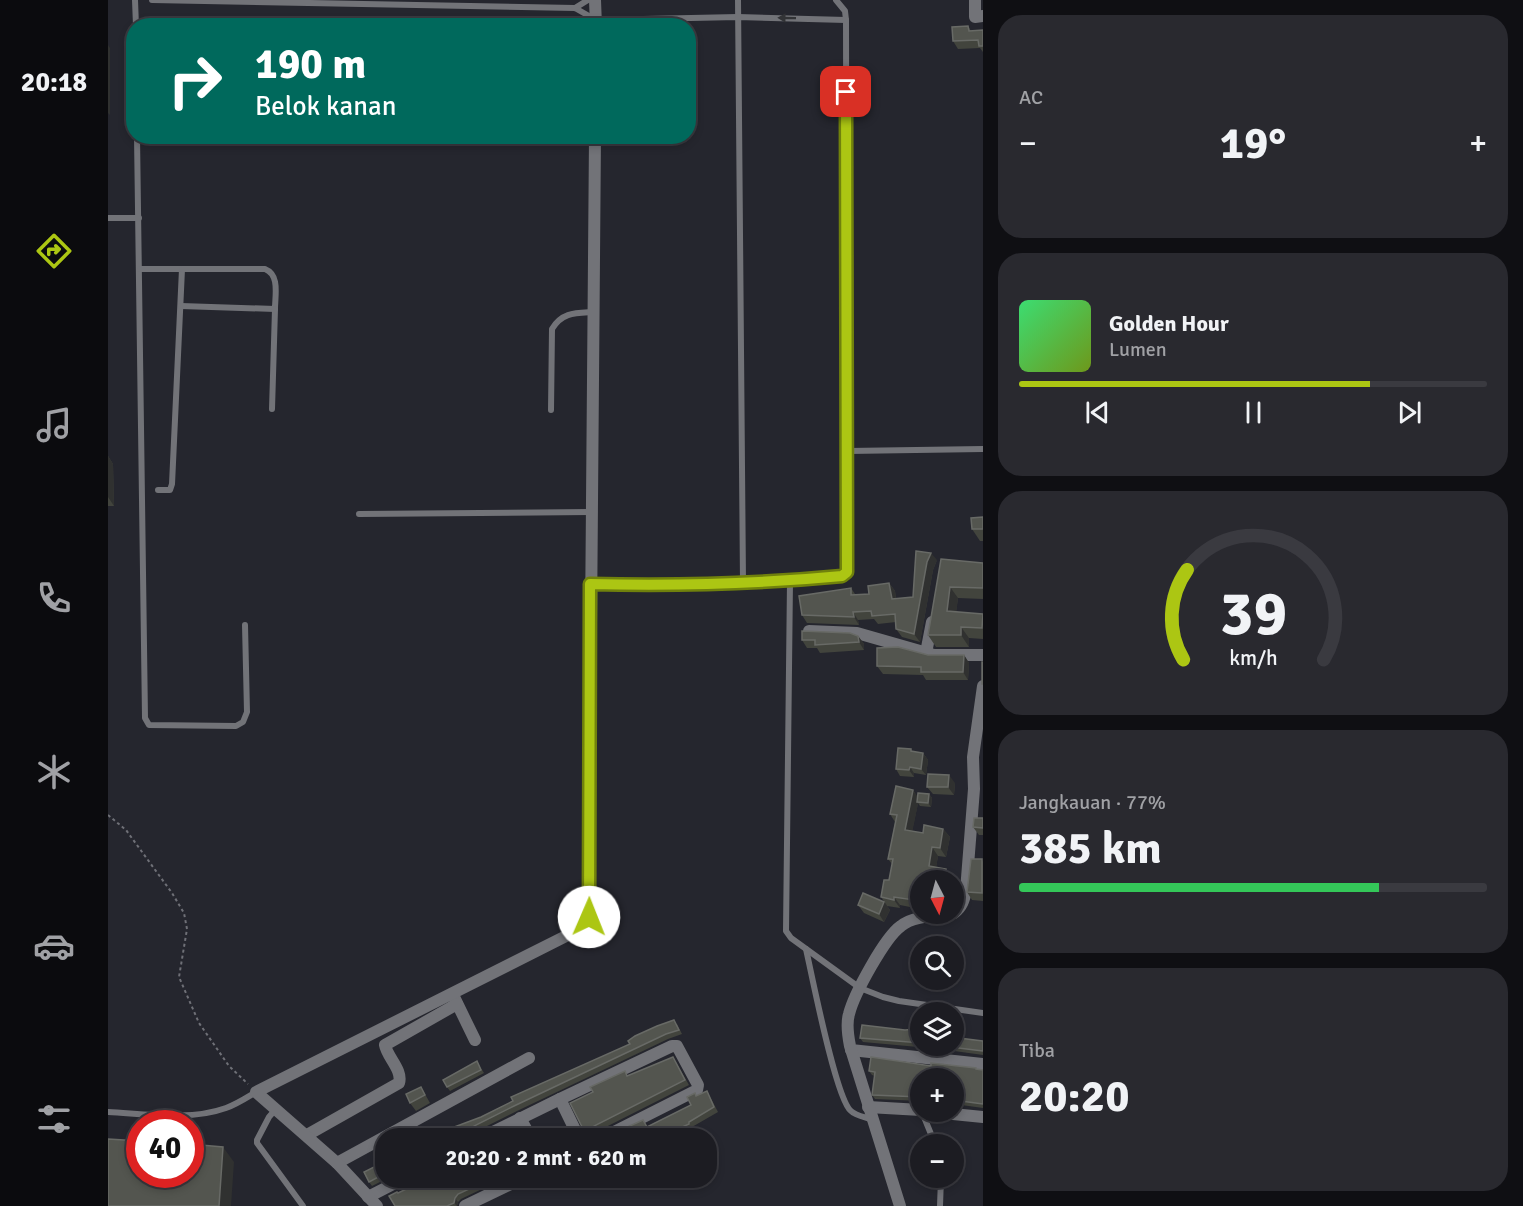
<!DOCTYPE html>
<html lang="id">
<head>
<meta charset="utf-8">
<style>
	:root { --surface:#1c1c22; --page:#29292f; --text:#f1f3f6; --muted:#a0a1a5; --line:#3a3a40; --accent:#acc613 }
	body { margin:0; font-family:Signika,sans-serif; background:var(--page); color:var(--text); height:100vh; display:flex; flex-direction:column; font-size:22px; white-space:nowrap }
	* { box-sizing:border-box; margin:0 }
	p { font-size:20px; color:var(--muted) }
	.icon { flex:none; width:33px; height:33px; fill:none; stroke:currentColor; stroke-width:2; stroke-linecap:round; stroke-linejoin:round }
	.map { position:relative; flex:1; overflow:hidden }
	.side { display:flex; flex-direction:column; gap:15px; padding:15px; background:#0f0f13; width:540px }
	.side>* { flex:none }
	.top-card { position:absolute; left:18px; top:18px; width:570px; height:126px; border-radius:24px; box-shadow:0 3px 9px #0003,0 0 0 2px var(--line); background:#00695c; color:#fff; overflow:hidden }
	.needle { width:39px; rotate:174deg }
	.fabs { position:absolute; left:802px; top:870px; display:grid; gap:12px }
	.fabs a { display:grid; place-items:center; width:54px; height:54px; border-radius:50%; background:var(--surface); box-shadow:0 3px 9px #0003,0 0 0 2px var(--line); font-size:30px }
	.speed { position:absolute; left:18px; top:1110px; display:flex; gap:12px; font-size:30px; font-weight:700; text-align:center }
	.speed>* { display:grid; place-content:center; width:78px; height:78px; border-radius:50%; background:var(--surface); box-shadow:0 3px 9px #0003,0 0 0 2px var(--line); line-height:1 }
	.speed .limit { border:9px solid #d22; background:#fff; color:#111 }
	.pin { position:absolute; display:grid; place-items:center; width:51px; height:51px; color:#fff; margin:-26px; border-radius:12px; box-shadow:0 3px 9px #0006 }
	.me { position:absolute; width:66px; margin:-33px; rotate:1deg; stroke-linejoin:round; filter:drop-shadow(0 0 4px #0008) }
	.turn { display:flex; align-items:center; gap:21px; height:126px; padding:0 30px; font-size:27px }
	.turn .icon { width:78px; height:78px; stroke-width:2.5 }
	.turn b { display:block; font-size:42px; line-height:51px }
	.big { font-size:45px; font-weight:800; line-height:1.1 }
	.side .tile { flex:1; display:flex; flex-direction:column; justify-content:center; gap:9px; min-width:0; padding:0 21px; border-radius:24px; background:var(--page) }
	.side .dial { align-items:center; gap:0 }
	.dial svg { height:156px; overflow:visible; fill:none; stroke:var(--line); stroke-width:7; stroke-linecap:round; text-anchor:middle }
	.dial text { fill:var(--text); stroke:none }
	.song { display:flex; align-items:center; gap:18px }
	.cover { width:72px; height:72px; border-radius:9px; background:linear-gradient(135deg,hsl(140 70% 55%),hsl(80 70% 35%)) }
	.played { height:6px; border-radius:3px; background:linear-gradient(90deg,var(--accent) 75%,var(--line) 75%) }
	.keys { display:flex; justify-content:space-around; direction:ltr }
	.heat { display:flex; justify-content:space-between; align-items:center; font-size:33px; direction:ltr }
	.charge { height:9px; border-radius:4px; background:linear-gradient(90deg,#34c759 77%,var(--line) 0) }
	.trip { position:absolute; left:267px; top:1128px; width:342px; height:60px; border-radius:24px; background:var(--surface); box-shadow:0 3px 9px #0003,0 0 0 2px var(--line); font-weight:800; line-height:60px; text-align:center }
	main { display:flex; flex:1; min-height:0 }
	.tabs { display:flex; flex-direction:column; width:108px; justify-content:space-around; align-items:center; background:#0b0b0e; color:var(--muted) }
	.tabs .icon { width:42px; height:42px }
	.tabs .active { color:var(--accent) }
	.tabs b { font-size:27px; color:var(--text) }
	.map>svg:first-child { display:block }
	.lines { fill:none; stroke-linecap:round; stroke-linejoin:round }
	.path { stroke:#6f7077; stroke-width:2; stroke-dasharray:3 3; stroke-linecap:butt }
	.service { stroke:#727378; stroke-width:6 }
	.minor { stroke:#727378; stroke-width:12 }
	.tertiary { stroke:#727378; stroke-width:12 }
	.wall { fill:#42443d }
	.shaded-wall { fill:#303130 }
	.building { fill:#53554f; stroke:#686a66; stroke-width:1.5 }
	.oneway { fill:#323336 }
	.route-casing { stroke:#70810c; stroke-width:15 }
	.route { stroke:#acc613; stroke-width:10 }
</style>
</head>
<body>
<main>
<nav class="tabs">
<b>20:18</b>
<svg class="icon active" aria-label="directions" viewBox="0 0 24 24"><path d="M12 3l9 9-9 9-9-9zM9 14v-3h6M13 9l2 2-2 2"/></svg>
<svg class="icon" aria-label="music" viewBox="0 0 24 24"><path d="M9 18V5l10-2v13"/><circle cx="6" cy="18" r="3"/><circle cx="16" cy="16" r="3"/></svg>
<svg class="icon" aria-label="phone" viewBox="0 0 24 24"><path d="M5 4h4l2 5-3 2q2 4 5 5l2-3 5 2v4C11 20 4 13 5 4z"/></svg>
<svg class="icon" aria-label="climate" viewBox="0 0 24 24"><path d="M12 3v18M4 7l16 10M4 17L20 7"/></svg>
<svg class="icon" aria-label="car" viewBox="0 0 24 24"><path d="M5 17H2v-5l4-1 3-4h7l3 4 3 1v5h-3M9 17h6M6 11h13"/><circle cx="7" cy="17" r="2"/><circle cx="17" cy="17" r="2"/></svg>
<svg class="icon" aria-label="filters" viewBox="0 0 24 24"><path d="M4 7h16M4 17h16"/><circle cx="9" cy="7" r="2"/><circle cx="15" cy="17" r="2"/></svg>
</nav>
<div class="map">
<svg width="875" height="1206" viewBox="0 0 875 1206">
	<rect width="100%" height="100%" fill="#25262e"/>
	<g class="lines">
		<path class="path" d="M0 815 18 830 64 893 76 913 79 929 71 977 91 1023 121 1066 140 1084"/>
		<g class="service">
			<path d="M27 0 28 26"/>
			<path d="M44 0 467 8 488 20 630 17 738 20"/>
			<path d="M630 0 635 582"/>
			<path d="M467 8 480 0"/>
			<path d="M29 136 37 718 41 725 128 726 135 722 139 712 137 625"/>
			<path d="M0 218H31"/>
			<path d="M32 269H74L64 484 62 490H50"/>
			<path d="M73 306 167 309C167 295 172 275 157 269H74"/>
			<path d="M164 409 167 309"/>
			<path d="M443 410 444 329C454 312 468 313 485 312"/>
			<path d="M740 451 875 449"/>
			<path d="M251 514 483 512"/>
			<path d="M682 581 678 931 683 938 752 988 775 997 791 1001 875 1013"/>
			<path d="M483 584C567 586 650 584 734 576L739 572 738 20 737 11 728 0"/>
			<path d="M698 949C704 976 728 1099 743 1111 748 1116 758 1117 765 1120"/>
			<path d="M167 1110 161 1117 149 1140V1143L195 1206"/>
			<path d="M0 1112C38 1114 82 1121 118 1108 129 1104 138 1098 148 1092"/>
			<path d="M814 1112 827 1144"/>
			<path d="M832 1206 833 1178"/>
		</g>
		<g class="minor">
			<path d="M867 0V17L875 16"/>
			<path d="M701 631 749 633 826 655H875"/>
			<path d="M818 653 824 622"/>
			<path d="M347 999 367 1040"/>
			<path d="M743 1050 875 1064"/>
			<path d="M760 1107 813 1110"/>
			<path d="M825 1112 875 1117"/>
			<path d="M412 1118 423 1138"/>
			<path d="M199 1135 291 1083C295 1070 279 1057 277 1045L349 1004"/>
			<path d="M373 1138 452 1099"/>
			<path d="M471 1138 452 1099 564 1046H569L590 1085 589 1090 494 1138"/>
			<path d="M229 1163 421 1058"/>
			<path d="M260 1197 297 1178"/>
			<path d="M357 1206 415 1178"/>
		</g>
		<g class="tertiary">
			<path d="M487 0 488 26"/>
			<path d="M846 913C854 907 856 900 858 891L866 789 865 757 875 686"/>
			<path d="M269 1206 229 1163 148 1092 472 929 478 924 482 912 480 836 482 746 487 136"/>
			<path d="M792 1206 742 1046C740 1036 738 1024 741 1014 746 994 777 937 793 926 805 916 827 916 842 914"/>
		</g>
	</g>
	<g class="wall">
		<path d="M860 26 863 31 875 30V52L872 48 850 49 845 41Z"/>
		<path d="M0 456 5 464 6 506H0Z"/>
		<path d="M875 517V541H872L864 529Z"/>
		<path d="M833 559 875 563V599L850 598 848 612 875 614V639L861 638V647H828L820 635Z"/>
		<path d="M829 560 825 570 812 642 794 637 788 629V622L770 624 766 619 750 620 751 625 699 623 694 615 743 588 747 594H761L781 583 787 591 788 599 805 597Z"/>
		<path d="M750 636 756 644V650L712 653 709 648H699L694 640Z"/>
		<path d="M856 655 861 663 860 680H818L815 675 775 674 769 666Z"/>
		<path d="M805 752 815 753 820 760 818 775 806 773V777L792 776 788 769Z"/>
		<path d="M847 783 846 795 825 794 819 787Z"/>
		<path d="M805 790 810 798 821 794 824 798 823 807 812 806 810 803 804 831 815 833 835 829 842 837 838 857 830 856 828 867 844 878 843 880H813L812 909 792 905V908L779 906 773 897 781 880 784 864 780 859 787 822 782 814Z"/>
		<path d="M875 818V835H871L865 827Z"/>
		<path d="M875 860V901L864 900 859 892Z"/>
		<path d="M776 902 782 910 776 922 756 913 750 905Z"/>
		<path d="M569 1024 574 1034 560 1039 409 1111 369 1131 365 1138H317L373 1117Z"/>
		<path d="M813 1029V1046H846L854 1038 875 1041V1055L832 1049 755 1042 752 1038 797 1030Z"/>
		<path d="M568 1062 581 1085 490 1131 486 1137 475 1138 485 1092 520 1076Z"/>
		<path d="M371 1065 376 1073 342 1091 339 1087Z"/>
		<path d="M823 1066 875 1071V1108L846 1104V1078H813V1101L767 1099 764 1095 767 1076 764 1075 761 1071Z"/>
		<path d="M313 1087 322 1103 308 1111 302 1103Z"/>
		<path d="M599 1091 610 1112 584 1127 585 1129 564 1138H495L540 1126 583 1105 589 1096Z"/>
		<path d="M278 1161V1178H280L264 1186 261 1182Z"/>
		<path d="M306 1178H397L353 1199 350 1202 349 1206H287L290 1193 309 1184Z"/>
	</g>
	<g class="shaded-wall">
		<path d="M0 45 2 48V115L0 113Z"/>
		<path d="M0 456 5 464 6 506 0 497Z"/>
		<path d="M823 553 829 560 825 570 812 642 806 634 819 562Z"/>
		<path d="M781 583 787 591 789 607 784 599Z"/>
		<path d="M842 587 850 598 847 623 839 611Z"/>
		<path d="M745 612 750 620 751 625 746 617Z"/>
		<path d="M853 627 861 638V647L853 635Z"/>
		<path d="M750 636 756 644V650L751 642Z"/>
		<path d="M856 655 861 663 860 680 855 672Z"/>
		<path d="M815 753 820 760 818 775 813 769Z"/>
		<path d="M802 767 806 773V777L801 770Z"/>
		<path d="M841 775 847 783 846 795 840 787Z"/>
		<path d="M805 790 811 799 803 838 797 830Z"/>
		<path d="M821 794 824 798 823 807 820 803Z"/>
		<path d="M835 829 842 837 838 857 832 848Z"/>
		<path d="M824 847 830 856 827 875 821 866Z"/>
		<path d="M838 869 844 878 843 880H836Z"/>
		<path d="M810 878 813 883 812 909 806 900Z"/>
		<path d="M786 897 792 905V908L786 900Z"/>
		<path d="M776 902 782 910 776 922 771 914Z"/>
		<path d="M366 1126 369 1131 365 1138 362 1133Z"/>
		<path d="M486 1126 490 1131 486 1137V1138L483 1136 482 1132Z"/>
		<path d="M115 1147 126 1162 123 1206H111Z"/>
		<path d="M347 1198 350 1202 349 1206 346 1203Z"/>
	</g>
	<g class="building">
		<path d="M860 26 861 31 875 30V46H871L870 40 845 41 844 27Z"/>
		<path d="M875 517V529H864L863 518Z"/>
		<path d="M808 551 823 553 819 562 806 634 788 629 787 614 764 616 763 611 745 612 746 617 694 615 691 596 743 588V595L761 594 760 586 781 583 784 599 805 597Z"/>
		<path d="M833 559 875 563V588L842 587 839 611 875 614 874 628 853 627V635H820Z"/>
		<path d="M694 631 742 633 750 636 751 642 707 645V640H694Z"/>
		<path d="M790 647 820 655H856L855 672H813V667L769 666V648Z"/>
		<rect x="874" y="662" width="1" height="22"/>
		<path d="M790 748 803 749V751L815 753 813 769 802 767 801 770 788 769Z"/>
		<path d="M820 774 841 775 840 787H819Z"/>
		<path d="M788 786 805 790 797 830 815 833 816 825 835 829 832 848 824 847 821 866 838 869 836 880H823L810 878 806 900 786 897V900L773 897 776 880H781L785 859H780L789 815 782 814Z"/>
		<path d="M810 793 821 794 820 803 809 802Z"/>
		<path d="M866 818H875V828L865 827Z"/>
		<path d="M863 859H874V893L859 892Z"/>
		<path d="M755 893 776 902 771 914 750 905Z"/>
		<path d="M566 1020 571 1030 558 1034 406 1106 366 1126 362 1133 353 1138H317L373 1117 405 1101 403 1097 522 1044 520 1041 527 1036 549 1026Z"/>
		<path d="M754 1025 797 1030 808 1029H813V1043L752 1038Z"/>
		<path d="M846 1034 852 1035 851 1038 875 1041V1051L834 1046H846Z"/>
		<path d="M565 1057 577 1080 486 1126 482 1132 483 1136 486 1138H475V1129L462 1103 485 1092 482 1087 517 1071 519 1076Z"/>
		<path d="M763 1057 823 1066V1063L868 1068V1069L875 1070V1104L846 1100V1078H813V1097L764 1095 767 1072 761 1071Z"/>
		<path d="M369 1061 373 1070 339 1087 335 1080Z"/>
		<path d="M313 1087 317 1095 302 1103 298 1094Z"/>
		<path d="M599 1091 606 1107 581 1122V1124L550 1138H495L535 1120 539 1127 583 1105 579 1097 587 1093 588 1096Z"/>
		<path d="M410 1132 414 1138H397Z"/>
		<path d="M0 1139 32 1141V1174H82V1144L115 1147 111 1206H0Z"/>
		<path d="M278 1161V1173L261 1182 256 1172Z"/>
		<path d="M306 1178H385L350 1194 347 1198 346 1203 339 1206H287L281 1196 289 1192 290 1193 309 1184Z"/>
	</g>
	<defs><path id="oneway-solid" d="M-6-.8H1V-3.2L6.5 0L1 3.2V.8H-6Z" transform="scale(1.5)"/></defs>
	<use class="oneway" href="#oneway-solid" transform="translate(679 18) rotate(-179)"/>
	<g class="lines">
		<defs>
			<path id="route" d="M481 917 482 584C566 586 650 584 734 576L739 572 738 92"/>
		</defs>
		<use href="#route" class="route-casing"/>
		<use href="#route" class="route"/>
	</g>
</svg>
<div class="fabs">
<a><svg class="needle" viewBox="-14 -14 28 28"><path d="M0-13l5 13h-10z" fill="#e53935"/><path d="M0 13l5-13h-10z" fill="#a0a1a5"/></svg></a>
<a><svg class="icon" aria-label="search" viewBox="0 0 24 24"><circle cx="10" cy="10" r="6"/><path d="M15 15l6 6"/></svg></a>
<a><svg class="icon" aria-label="layers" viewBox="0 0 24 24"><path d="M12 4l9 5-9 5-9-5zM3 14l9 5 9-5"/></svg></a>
<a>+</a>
<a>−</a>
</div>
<div class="speed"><div class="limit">40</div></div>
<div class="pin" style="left:738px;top:92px;background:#d93025"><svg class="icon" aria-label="arrive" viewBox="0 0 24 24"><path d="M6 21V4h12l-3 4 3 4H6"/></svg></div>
<svg class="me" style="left:481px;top:917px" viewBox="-20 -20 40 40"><circle r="19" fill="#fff"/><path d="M0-13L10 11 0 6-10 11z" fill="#acc613"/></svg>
<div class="trip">20:20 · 2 mnt · 620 m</div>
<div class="top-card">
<div class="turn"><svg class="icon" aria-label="right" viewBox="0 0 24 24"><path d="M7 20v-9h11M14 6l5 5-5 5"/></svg><div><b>190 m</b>Belok kanan</div></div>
</div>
</div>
<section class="side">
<div class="tile"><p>AC</p>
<div class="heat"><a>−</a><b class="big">19°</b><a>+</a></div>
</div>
<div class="tile">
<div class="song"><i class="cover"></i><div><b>Golden Hour</b><p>Lumen</p></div></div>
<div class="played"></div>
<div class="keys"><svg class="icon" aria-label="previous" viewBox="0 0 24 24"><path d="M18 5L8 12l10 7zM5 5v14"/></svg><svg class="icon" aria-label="pause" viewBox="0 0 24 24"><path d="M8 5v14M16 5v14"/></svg><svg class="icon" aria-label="next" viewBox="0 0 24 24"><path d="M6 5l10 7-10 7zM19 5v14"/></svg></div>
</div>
<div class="tile dial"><svg viewBox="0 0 100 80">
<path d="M14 69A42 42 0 1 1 86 69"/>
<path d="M14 69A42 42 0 0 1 16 23" stroke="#acc613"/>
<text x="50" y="56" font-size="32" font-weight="700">39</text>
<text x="50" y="72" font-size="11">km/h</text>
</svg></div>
<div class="tile"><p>Jangkauan · 77%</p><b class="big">385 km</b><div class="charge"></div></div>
<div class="tile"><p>Tiba</p><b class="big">20:20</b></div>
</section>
</main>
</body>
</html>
